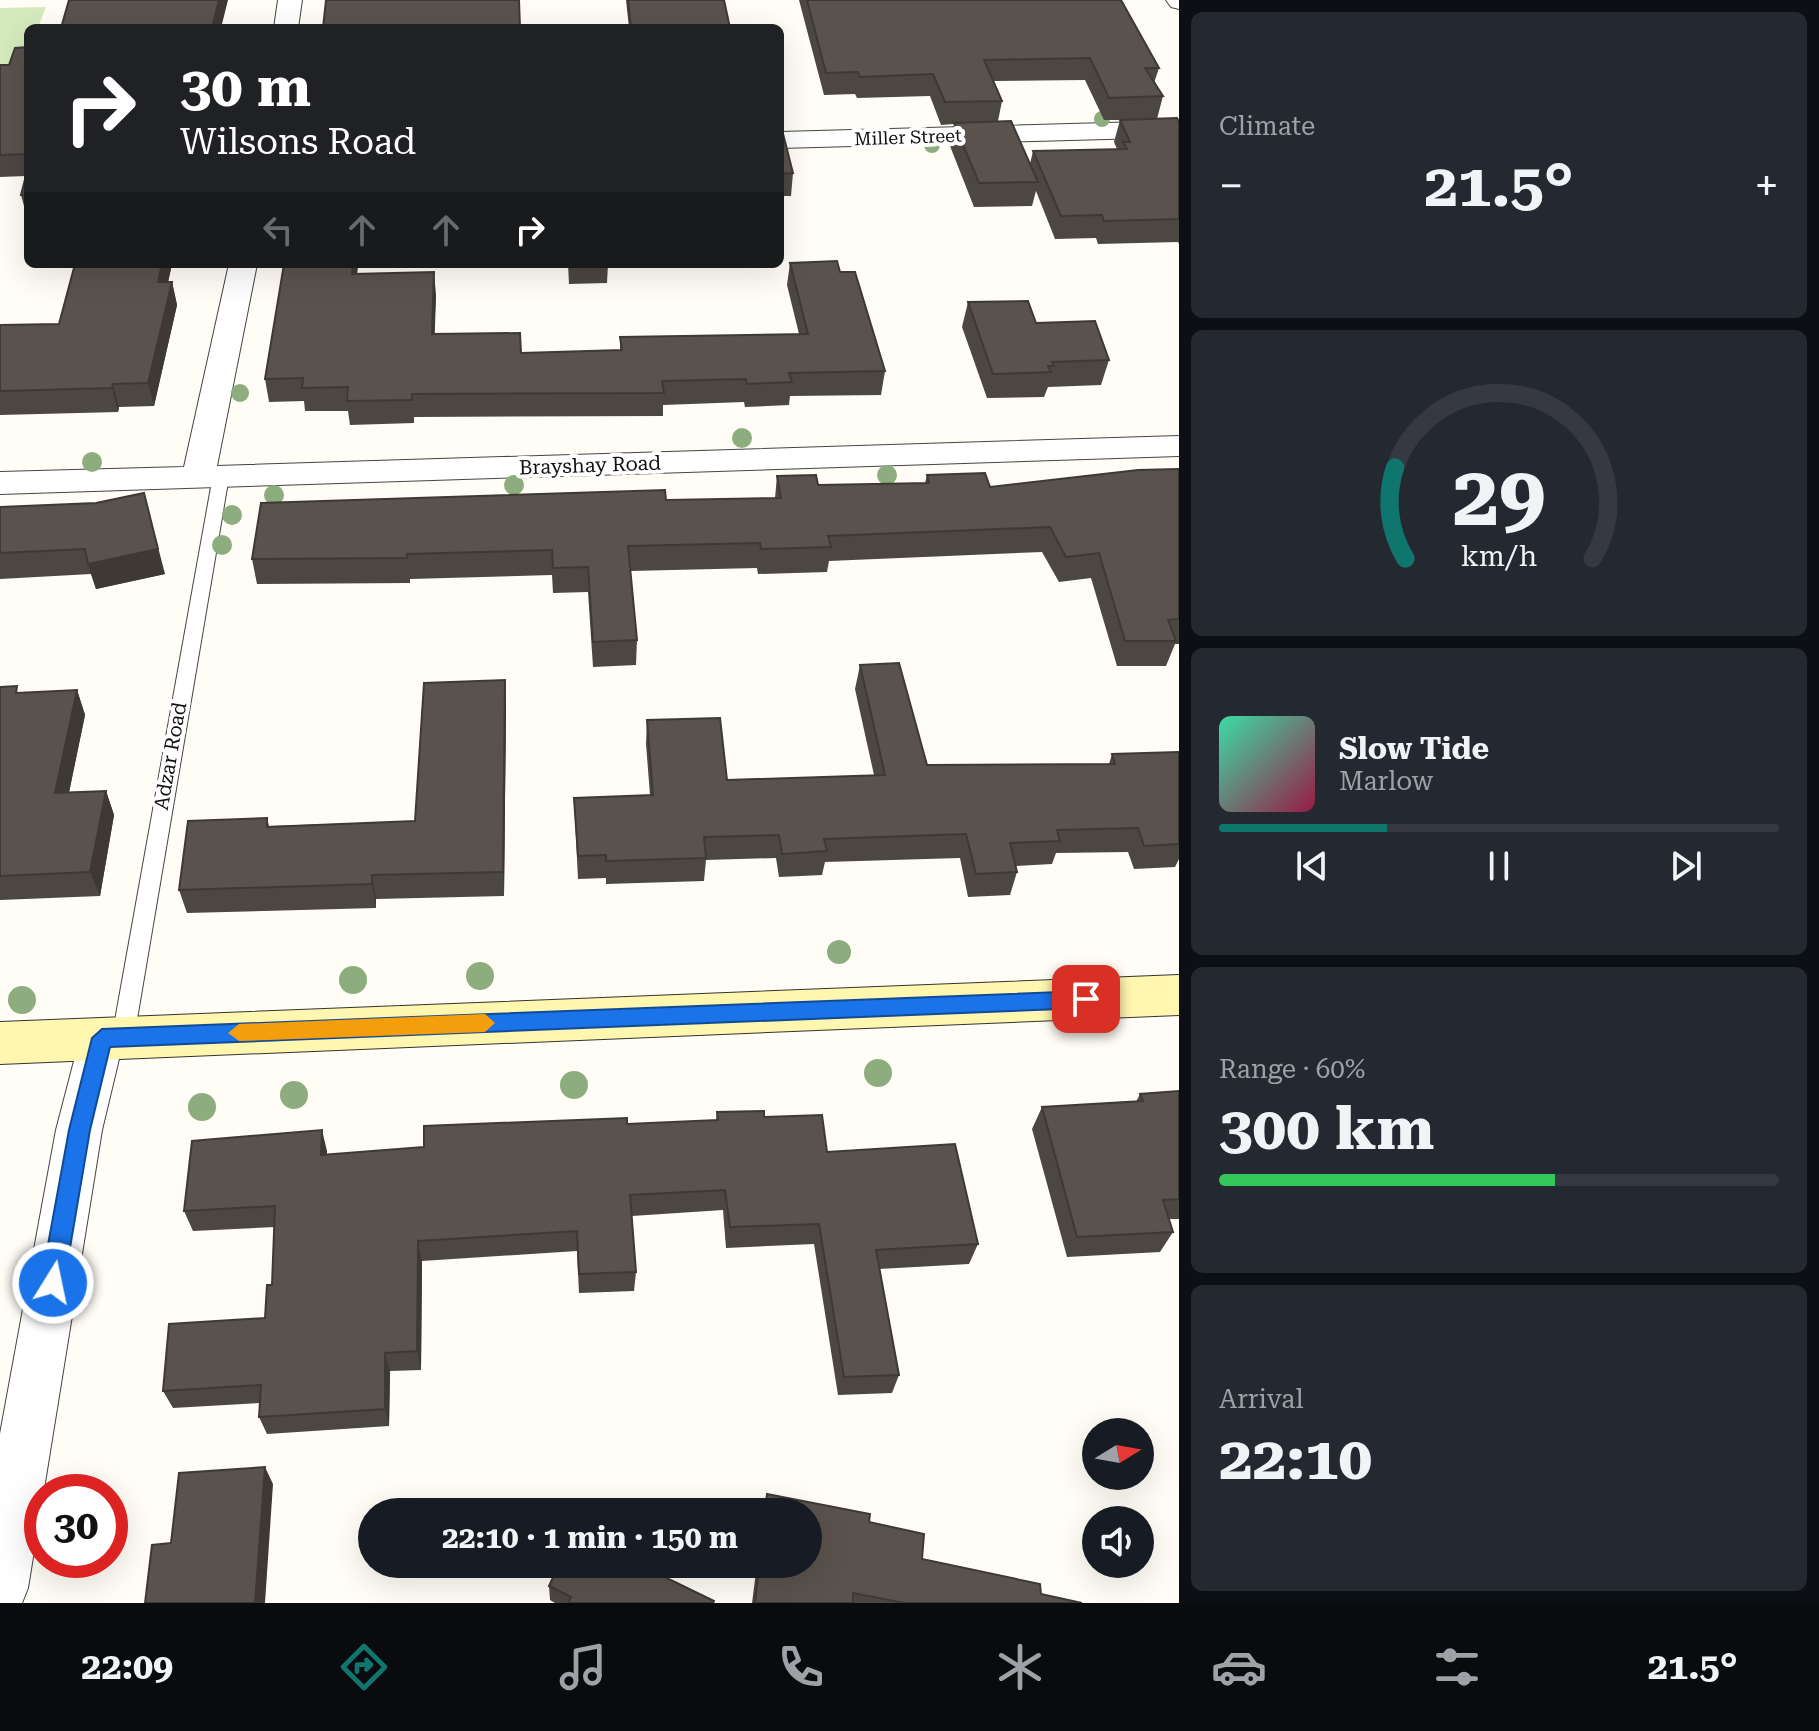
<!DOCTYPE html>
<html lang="en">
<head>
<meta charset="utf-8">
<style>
	:root { --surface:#171b24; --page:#242831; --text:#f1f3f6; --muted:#9ea1a6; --line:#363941; --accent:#0f766e }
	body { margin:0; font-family:"Roboto Serif",serif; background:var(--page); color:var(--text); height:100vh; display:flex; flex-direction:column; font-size:30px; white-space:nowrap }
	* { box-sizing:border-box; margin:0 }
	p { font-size:26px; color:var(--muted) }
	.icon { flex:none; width:44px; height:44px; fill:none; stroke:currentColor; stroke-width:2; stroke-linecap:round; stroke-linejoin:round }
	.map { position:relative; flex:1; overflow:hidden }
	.sheet { display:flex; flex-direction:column; gap:12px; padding:12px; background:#0d0f14; width:640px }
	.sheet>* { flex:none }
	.banner { position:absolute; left:24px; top:24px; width:760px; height:244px; border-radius:12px; box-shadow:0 8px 32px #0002; background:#202124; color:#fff; overflow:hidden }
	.needle { width:52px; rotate:79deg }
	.tools { position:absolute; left:1082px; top:1418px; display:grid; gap:16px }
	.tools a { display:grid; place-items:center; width:72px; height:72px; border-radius:50%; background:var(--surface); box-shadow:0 8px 32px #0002; font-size:40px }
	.speed { position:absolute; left:24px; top:1474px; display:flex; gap:16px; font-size:40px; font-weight:700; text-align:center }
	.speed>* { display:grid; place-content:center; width:104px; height:104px; border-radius:50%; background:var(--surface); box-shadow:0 8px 32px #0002; line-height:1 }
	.speed .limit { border:12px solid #d22; background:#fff; color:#111 }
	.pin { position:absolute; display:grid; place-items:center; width:68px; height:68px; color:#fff; margin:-34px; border-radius:16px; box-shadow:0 4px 12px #0006 }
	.me { position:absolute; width:88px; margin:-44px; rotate:10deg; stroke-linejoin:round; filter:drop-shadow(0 0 6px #0008) }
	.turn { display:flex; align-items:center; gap:28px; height:168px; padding:0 24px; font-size:36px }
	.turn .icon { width:104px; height:104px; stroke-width:2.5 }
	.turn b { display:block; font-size:56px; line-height:68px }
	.lanes { display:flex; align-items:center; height:76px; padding:0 24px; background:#0003; justify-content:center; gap:40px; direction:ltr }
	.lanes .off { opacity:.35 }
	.big { font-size:60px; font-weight:700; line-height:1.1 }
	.sheet .widget { flex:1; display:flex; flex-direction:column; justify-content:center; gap:12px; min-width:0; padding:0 28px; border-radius:12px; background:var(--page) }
	.sheet .dial { align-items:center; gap:0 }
	.dial svg { height:208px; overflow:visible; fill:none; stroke:var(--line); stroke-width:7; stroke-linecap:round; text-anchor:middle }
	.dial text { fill:var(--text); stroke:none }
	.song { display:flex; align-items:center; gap:24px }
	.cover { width:96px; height:96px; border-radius:12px; background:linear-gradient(135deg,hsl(160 70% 55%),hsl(340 70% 35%)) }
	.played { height:8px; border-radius:4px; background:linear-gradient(90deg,var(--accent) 30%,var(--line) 30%) }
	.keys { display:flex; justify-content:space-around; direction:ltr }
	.heat { display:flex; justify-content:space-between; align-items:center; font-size:44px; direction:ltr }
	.charge { height:12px; border-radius:6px; background:linear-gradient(90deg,#34c759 60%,var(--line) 0) }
	.trip { position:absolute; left:358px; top:1498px; width:464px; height:80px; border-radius:40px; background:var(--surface); box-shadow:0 8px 32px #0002; font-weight:700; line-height:80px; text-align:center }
	.menu { display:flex; height:128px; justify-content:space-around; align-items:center; background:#090b0e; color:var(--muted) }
	.menu .icon { width:56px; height:56px }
	.menu .on { color:var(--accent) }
	.menu b { font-size:36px; color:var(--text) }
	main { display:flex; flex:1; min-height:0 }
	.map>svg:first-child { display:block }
	.green { fill:#d5ebbd }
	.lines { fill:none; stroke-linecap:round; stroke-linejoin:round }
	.lane-casing { stroke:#444; stroke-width:2 }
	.street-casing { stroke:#444; stroke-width:2 }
	.secondary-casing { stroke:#333; stroke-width:2 }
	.lane { fill:#fff; fill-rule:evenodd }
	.street { fill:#fff; fill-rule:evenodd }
	.secondary { fill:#fff6b0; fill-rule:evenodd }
	.tree { fill:#8dad7f }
	.wall { fill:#4d4742; fill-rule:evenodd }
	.shaded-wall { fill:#3f3936 }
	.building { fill:#5a524d; stroke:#3f3936; stroke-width:2 }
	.route { fill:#1a73e8; stroke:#114b97; stroke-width:2 }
	.slow { fill:#f59e0b }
	.labels { text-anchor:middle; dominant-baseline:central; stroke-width:8; stroke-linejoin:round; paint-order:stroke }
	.far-street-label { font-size:18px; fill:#111; stroke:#fff }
	.street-label { font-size:20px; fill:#111; stroke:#fff }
</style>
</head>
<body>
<main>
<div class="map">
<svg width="1179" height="1603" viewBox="0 0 1179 1603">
	<rect width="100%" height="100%" fill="#fffdf5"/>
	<path class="green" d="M46 7 38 28H28V55L24 67 0 68V8Z"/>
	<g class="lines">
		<defs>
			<path id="lane" d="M221 471 229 476 134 1037 131 1044 123 1047 115 1044 112 1037 213 476Z"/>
			<g id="street">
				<path d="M278 0H302L298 28H274Z"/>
				<path d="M1166 0H1179V9L1171 7Z"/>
				<path d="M1179 121V137L780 148V132Z"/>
				<path d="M229 264H257L217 466 1179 436V456L0 494V472L184 467Z"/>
				<path d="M102 1019 118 1024 124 1038 102 1130 28 1588 22 1603H0V1434L56 1130 80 1038 86 1024Z"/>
			</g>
			<path id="secondary" d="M1179 975V1015L0 1064V1022Z"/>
		</defs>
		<use href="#lane" class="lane-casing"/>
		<use href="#street" class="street-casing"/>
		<use href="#secondary" class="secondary-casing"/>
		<use href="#lane" class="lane"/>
		<use href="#street" class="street"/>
		<use href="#secondary" class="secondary"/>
	</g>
	<g class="tree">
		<circle cx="1102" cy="119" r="8"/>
		<circle cx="932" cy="145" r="8"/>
		<circle cx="240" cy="393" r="9"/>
		<circle cx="742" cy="438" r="10"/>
		<circle cx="92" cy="462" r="10"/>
		<circle cx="887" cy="475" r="10"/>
		<circle cx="514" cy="485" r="10"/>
		<circle cx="274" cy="495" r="10"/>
		<circle cx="232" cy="515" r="10"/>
		<circle cx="222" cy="545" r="10"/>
		<circle cx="839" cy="952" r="12"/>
		<circle cx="480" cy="976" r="14"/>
		<circle cx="353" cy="980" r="14"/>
		<circle cx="22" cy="1000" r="14"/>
		<circle cx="878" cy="1073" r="14"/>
		<circle cx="574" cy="1085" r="14"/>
		<circle cx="294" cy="1095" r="14"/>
		<circle cx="202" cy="1107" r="14"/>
	</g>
	<g class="wall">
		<path d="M626 0H724L730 28H629Z"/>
		<path d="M799 0H1121L1159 68 1154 83 1163 96 1157 119 1179 122V244L1178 242 1098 244 1096 238 1055 239 1036 191 1032 206 974 207 950 146 954 124 941 125 930 96 857 98 855 94 824 95ZM1085 80 1104 120H1120L1114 142 1117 149 1033 151 1030 164 998 121 1002 101 993 81Z"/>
		<path d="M28 47V217H27L21 195 26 176 0 177V65H9Z"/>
		<path d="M780 122 793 173 791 196H780Z"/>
		<path d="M790 263 840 272 885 371 881 395 790 396 789 405 745 407 744 402 663 405V416L414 417V423L350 425 348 411H305L304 401 269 402 265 379 284 264H358L357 273 436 295 434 334 521 353 620 350V337L799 334 787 285Z"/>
		<path d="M75 264H172L168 282H172L177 305 154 406 119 407 118 412 0 415V325L59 324Z"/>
		<path d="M568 264H608L607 283 569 284Z"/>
		<path d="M968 302 1036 323 1109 360 1101 385 1048 387 1044 397 987 398 962 327Z"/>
		<path d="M1179 469V644H1175L1166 666H1117L1091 578 1059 582 1042 552 829 561 827 572 758 574 757 568 630 571 637 640 636 665 593 667 588 592 553 593 552 575 410 579V583L257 584 252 559 666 500 775 498 777 476 818 485 925 483 927 475 990 487Z"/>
		<path d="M0 507 165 574 96 589 91 574 0 579Z"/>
		<path d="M860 665 927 765 1109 764 1112 754 1179 752V859L1175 867 1134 869 1128 852 1056 853 1052 864 1016 866 1017 872 1010 895 968 897 960 858 825 862 822 875 779 877 776 858 706 860 704 881 606 884V878L578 879 574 798 650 795 646 744 647 720 727 780 874 775 855 689Z"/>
		<path d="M505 680 506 705 504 896 376 899V908L187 913 179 890 267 818 269 826 415 821Z"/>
		<path d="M0 687 20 693 77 690 85 715 69 792 106 791 114 815 100 896 0 900Z"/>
		<path d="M1179 1091V1219H1169L1173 1232 1160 1252 1067 1257 1032 1129 1042 1107 1136 1102 1140 1094Z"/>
		<path d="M717 1112 764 1117 827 1152 978 1244 969 1264 879 1269 899 1375 892 1393 838 1395 814 1244 726 1248 723 1210 632 1216 636 1272 634 1291 579 1293 577 1251 422 1261 421 1370 390 1371 389 1426 267 1434 259 1417 260 1403 173 1408 163 1391 265 1318 272 1285 275 1227 193 1231 184 1211 327 1151V1155L424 1147 627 1124 716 1120Z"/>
		<path d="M767 1494 869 1522 922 1559 1041 1594 1082 1603H752L757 1564H808V1512H763Z"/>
		<path d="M549 1586 714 1603H555L550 1600Z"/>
	</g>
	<g class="shaded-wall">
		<path d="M219 0H228L221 28H212Z"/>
		<path d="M162 264H172L163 305 158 282Z"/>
		<path d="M353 264H358L355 297 352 274Z"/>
		<path d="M434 272 436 295 434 358 432 334Z"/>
		<path d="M172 282 177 305 154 406 148 383Z"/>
		<path d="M113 384 119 407 118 412 112 388Z"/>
		<path d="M144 493 165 574 96 589 88 564Z"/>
		<path d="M505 680 506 705 504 896 503 872Z"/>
		<path d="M77 690 85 715 64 817 55 793Z"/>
		<path d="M106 791 114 815 100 896 90 872Z"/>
		<path d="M372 875 376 899V908L372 884Z"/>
		<path d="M322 1130 327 1151V1176L321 1155Z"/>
		<path d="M418 1241 422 1261 421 1370 417 1351Z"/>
		<path d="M385 1353 390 1371 389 1426 385 1409Z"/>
		<path d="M265 1467 273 1484 265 1603H255Z"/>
	</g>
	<g class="building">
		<path d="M69 0H219L212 28H61Z"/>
		<path d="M326 0H519L520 28H323Z"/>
		<path d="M628 0H724L730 28H631Z"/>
		<path d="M807 0H1121L1159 68H1145L1163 96 1109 98 1090 58 984 60 1002 101 945 102 933 74 860 77 858 72 826 73Z"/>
		<path d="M28 47V154L0 155V65H9L15 48Z"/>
		<path d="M1177 118 1179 122V219L1104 221 1102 215 1061 216 1033 151 1127 149 1123 142H1130L1120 120Z"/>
		<path d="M1011 121 1038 182 979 183 954 123Z"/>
		<path d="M780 122 793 173 780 174Z"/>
		<path d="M28 168V195H21Z"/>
		<path d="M837 261 840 272H855L885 371 789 373 792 382 747 384 746 379 662 381 664 393 412 394V400L347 401 348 387 302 388 303 378 265 379 284 264H353L352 274 434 272 432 334 520 333 521 353 622 350 620 337 808 334 790 263Z"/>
		<path d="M75 264H162L158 282H172L148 383 113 384 112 388 0 391V325L59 324Z"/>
		<path d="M1028 301 1036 323 1095 321 1109 360 1052 362 1054 366H1048L1051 372 993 374 968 302Z"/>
		<path d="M1179 469V619L1168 620 1176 641H1125L1099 553 1066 557 1050 527 828 536 831 547 761 549 760 543 628 546 637 640 593 642 588 567 553 568 552 550 407 554V558L252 559 261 503 665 490 666 500 781 498 777 476 816 475 818 485 929 483 927 475 985 473 990 487 1138 470Z"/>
		<path d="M144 493 158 549 88 564 85 549 0 553V507L96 503Z"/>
		<path d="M899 663 927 765 1115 764 1112 754 1179 752V844L1144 846 1138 828 1057 830 1060 841 1010 843 1017 872 976 874 966 834 824 839 827 851 782 854 779 835 704 837 706 858 606 861V855L578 856 574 798 653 795 647 720 720 718 727 780 885 775 860 665Z"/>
		<path d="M505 680 503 872 372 875V884L179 890 188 821 267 818V827L415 821 424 683Z"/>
		<path d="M17 686 16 693 77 690 55 793 106 791 90 872 0 876V687Z"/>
		<path d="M1179 1091V1199L1163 1200 1173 1232 1077 1237 1042 1107 1143 1101 1140 1094Z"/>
		<path d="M764 1111V1117L822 1115 827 1152 955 1144 978 1244 876 1250 899 1375 844 1377 819 1224 730 1227 725 1190 630 1195 636 1272 579 1274 577 1231 418 1241 417 1351 385 1353V1409L259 1417 261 1385 163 1391 169 1324 265 1318 267 1285H272L275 1206 184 1211 192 1141 322 1130 321 1155 424 1147V1126L627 1118V1124L718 1120 717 1112Z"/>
		<path d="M265 1467 255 1603H145L152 1545 171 1543 179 1473Z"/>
		<path d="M767 1494 870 1514 869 1522 924 1534 922 1559 1040 1584 1041 1594 1082 1603H904L853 1593V1603H755L759 1564H808V1512H765Z"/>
		<path d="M559 1564H638L714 1601 713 1603H568L571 1597 549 1586Z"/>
	</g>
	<path class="route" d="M1086 991 1096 999 1086 1008 110 1047 90 1130 64 1283 61 1290 53 1294 45 1290 41 1283 69 1130 92 1038 102 1029Z"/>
	<path class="slow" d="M485 1014 495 1023 485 1032 239 1041 228 1033 239 1024Z"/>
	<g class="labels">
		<g class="far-street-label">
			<text transform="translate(908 137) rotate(-2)">Miller Street</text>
		</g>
		<g class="street-label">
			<text transform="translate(590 465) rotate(-2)">Brayshay Road</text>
			<text transform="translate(170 756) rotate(-80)">Adzar Road</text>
		</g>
	</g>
</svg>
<div class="tools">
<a><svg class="needle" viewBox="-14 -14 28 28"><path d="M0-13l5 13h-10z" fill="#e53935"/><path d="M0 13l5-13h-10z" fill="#9ea1a6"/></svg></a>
<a><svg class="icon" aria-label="sound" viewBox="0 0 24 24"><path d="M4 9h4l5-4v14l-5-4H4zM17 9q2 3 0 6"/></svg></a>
</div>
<div class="speed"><div class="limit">30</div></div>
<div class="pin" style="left:1086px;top:999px;background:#d93025"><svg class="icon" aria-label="arrive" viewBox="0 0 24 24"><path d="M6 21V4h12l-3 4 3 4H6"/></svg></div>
<svg class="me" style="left:53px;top:1283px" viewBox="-20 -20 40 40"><circle r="17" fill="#1a73e8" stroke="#fff" stroke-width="3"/><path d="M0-11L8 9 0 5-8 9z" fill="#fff"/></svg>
<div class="trip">22:10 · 1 min · 150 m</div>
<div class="banner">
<div class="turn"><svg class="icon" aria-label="right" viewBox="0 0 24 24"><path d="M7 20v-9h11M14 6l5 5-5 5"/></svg><div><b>30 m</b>Wilsons Road</div></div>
<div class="lanes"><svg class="icon off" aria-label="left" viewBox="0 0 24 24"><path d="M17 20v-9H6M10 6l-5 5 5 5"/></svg><svg class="icon off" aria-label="ahead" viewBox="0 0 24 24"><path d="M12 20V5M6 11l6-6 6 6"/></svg><svg class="icon off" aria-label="ahead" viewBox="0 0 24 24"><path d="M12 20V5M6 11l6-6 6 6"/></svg><svg class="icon" aria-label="right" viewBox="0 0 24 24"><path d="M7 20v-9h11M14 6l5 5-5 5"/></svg></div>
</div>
</div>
<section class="sheet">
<div class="widget"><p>Climate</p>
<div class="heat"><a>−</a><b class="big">21.5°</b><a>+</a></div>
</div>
<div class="widget dial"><svg viewBox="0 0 100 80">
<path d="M14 69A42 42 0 1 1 86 69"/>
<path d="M14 69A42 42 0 0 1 10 34" stroke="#0f766e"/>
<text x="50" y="56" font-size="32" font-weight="700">29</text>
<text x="50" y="72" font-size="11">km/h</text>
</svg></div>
<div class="widget">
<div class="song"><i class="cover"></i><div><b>Slow Tide</b><p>Marlow</p></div></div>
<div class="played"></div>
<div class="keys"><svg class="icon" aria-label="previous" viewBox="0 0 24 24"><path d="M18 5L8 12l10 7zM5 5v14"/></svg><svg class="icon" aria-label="pause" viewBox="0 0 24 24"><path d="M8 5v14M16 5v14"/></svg><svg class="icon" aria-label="next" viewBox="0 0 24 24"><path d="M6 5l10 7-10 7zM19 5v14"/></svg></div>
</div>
<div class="widget"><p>Range · 60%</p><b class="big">300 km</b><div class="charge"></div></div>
<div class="widget"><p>Arrival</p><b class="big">22:10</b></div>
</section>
</main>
<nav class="menu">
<b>22:09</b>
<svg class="icon on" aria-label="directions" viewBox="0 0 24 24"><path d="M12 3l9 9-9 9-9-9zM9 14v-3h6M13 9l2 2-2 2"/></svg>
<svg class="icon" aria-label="music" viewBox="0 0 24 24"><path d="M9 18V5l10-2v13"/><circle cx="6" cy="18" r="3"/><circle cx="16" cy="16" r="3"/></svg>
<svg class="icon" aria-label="phone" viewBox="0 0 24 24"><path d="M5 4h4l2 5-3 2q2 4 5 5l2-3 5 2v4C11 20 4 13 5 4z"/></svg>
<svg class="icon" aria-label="climate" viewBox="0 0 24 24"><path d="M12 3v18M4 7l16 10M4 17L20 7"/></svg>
<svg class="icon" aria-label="car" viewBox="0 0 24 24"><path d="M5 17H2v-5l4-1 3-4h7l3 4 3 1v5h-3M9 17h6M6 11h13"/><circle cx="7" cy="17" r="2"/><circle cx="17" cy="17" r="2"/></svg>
<svg class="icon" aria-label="filters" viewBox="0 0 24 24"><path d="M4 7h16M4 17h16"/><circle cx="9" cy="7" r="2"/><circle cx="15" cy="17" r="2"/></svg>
<b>21.5°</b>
</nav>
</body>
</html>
